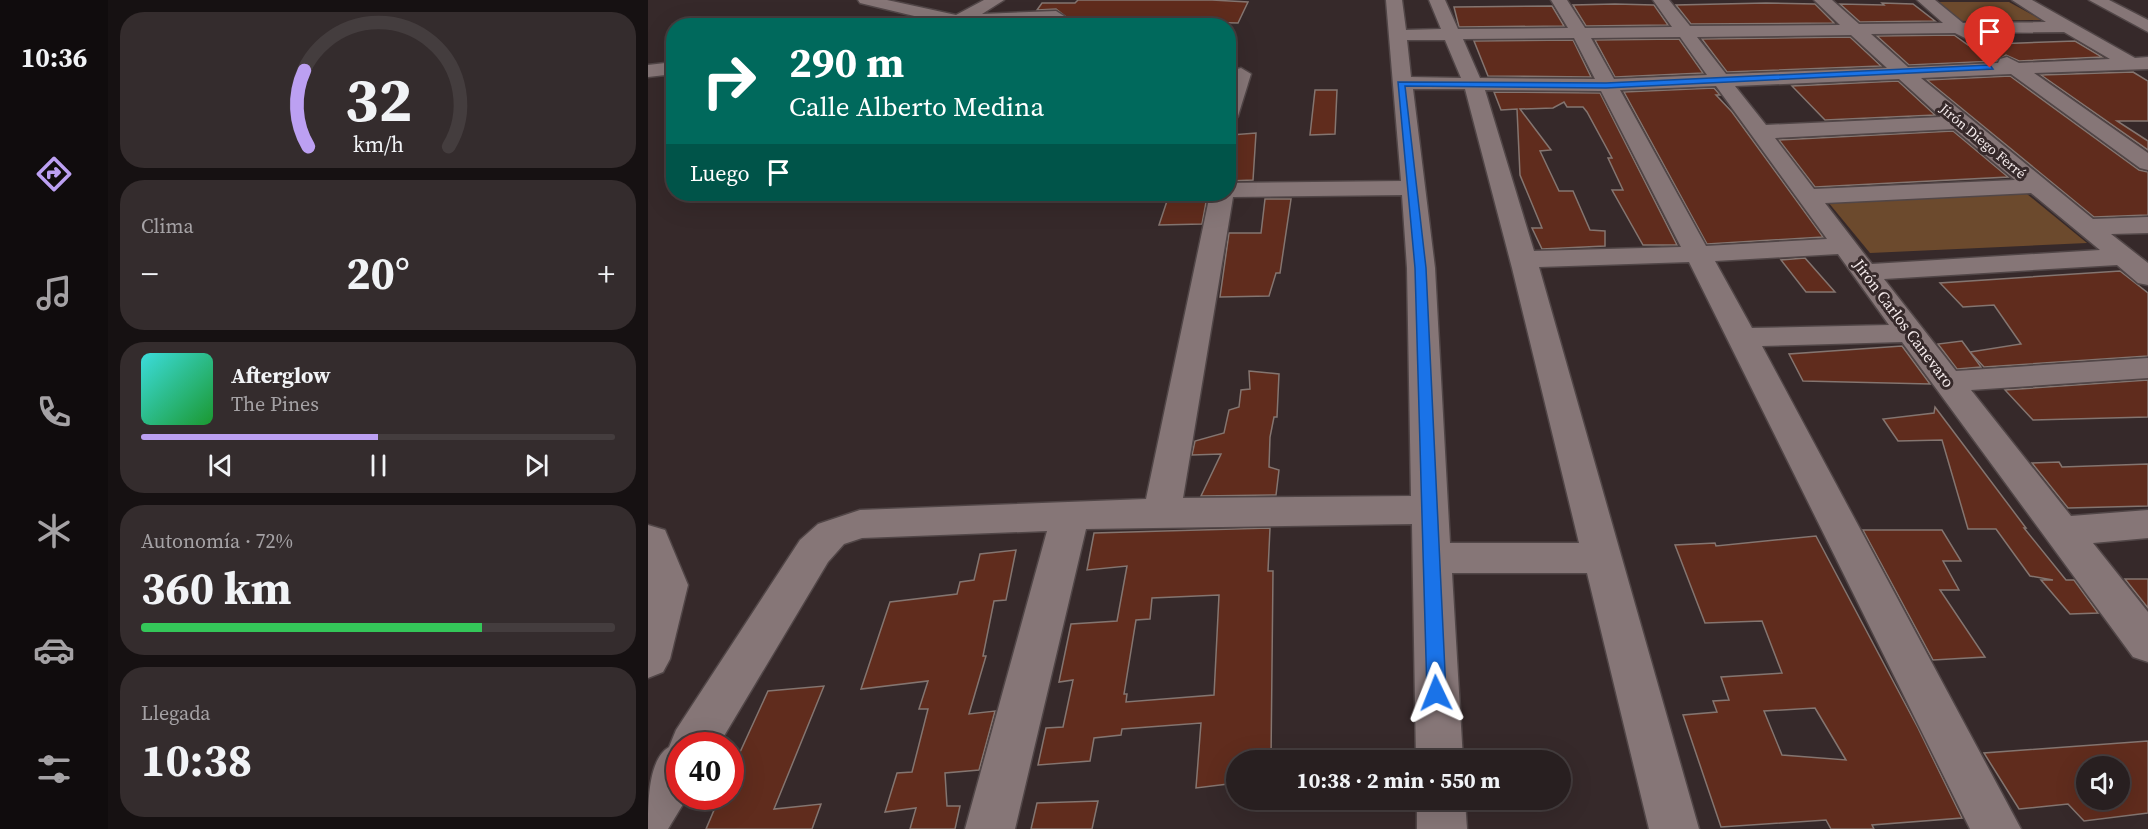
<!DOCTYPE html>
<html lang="es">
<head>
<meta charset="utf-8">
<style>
	:root { --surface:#281f20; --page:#342c2d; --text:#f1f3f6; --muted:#a5a2a5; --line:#443d3e; --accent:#bca0f2 }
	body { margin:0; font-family:"Source Serif 4",serif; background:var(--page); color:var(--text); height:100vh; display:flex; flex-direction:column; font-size:22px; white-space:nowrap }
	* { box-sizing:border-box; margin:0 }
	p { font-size:20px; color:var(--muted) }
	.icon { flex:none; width:33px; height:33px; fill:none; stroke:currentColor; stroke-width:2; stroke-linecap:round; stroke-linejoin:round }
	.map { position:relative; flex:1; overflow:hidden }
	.panel { display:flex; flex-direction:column; gap:12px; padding:12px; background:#161112; width:540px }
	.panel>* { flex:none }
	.guide { position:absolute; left:18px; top:18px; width:570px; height:183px; border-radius:24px; box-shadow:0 6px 24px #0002,0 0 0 2px var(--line); background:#00695c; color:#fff; overflow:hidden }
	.fabs { position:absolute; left:1428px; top:756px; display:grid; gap:12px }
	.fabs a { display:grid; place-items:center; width:54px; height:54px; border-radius:50%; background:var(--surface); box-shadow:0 6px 24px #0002,0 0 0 2px var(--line); font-size:30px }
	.speed { position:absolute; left:18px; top:732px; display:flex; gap:12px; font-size:30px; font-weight:700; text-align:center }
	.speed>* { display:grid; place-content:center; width:78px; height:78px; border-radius:50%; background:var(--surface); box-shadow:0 6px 24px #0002,0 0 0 2px var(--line); line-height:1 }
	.speed .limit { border:9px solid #d22; background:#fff; color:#111 }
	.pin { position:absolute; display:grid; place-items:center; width:51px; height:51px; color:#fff; margin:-62px -26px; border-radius:50% 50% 50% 0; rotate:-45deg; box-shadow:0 0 6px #0007 }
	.pin .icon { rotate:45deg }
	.me { position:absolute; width:66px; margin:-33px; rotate:358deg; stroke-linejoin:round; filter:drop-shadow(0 0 4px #0008) }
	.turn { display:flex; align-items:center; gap:21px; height:126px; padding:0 24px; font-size:27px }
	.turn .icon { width:78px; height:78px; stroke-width:2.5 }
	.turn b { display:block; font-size:42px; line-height:51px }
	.then { display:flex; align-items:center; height:57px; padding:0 24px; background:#0003; gap:12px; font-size:22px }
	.big { font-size:45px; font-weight:700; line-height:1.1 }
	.panel .tile { flex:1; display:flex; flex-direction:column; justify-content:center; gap:9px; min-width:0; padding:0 21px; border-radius:24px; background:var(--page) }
	.panel .dial { align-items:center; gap:0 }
	.dial svg { height:156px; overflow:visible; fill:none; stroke:var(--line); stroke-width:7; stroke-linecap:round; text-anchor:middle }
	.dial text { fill:var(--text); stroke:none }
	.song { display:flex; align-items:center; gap:18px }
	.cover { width:72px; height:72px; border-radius:9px; background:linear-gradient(135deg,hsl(180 70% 55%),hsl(130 70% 35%)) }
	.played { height:6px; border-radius:3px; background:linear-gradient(90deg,var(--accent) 50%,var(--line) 50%) }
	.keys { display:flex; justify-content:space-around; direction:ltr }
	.heat { display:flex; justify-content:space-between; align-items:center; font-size:33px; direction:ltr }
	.charge { height:9px; border-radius:4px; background:linear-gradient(90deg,#34c759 72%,var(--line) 0) }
	.trip { position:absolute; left:578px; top:750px; width:345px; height:60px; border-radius:30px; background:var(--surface); box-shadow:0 6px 24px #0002,0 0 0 2px var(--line); font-weight:700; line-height:60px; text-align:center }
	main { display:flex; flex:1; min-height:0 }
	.tab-bar { display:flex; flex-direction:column; width:108px; justify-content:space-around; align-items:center; background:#100c0d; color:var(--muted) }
	.tab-bar .icon { width:42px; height:42px }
	.tab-bar .current { color:var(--accent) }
	.tab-bar b { font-size:27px; color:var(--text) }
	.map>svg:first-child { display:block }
	.green { fill:#6c4a2d }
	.building { fill:#602c1d; stroke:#847570; stroke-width:1.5; fill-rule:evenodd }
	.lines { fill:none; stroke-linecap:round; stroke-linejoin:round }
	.minor-casing { stroke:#514647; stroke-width:3 }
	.minor { fill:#867677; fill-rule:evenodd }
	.route { fill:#1a73e8; stroke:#114b97; stroke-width:1.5 }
	.labels { text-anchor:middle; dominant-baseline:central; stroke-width:6; stroke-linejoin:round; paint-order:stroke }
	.far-street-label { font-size:14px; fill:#f4eaeb; stroke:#36292a }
	.street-label { font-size:16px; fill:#f4eaeb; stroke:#36292a }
</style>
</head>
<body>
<main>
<nav class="tab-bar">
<b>10:36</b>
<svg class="icon current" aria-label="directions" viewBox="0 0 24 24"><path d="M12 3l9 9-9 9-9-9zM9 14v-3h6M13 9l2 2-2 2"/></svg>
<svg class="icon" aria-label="music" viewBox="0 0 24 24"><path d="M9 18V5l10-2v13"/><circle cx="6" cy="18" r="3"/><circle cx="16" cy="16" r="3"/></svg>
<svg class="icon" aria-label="phone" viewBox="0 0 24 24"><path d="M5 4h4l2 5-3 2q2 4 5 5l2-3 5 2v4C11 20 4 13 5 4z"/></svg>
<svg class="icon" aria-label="climate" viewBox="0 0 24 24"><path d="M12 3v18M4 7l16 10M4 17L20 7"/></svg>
<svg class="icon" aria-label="car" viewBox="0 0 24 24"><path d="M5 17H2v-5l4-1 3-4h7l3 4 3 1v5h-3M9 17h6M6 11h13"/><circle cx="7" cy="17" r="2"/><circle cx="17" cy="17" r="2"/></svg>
<svg class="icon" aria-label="filters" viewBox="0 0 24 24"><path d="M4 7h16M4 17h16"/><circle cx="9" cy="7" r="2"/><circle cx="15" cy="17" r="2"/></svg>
</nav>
<section class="panel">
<div class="tile dial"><svg viewBox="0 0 100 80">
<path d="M14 69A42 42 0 1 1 86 69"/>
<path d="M14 69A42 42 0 0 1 12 30" stroke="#bca0f2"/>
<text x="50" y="56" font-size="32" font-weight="700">32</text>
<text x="50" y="72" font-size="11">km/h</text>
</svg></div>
<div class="tile"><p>Clima</p>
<div class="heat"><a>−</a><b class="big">20°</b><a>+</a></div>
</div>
<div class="tile">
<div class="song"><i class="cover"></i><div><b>Afterglow</b><p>The Pines</p></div></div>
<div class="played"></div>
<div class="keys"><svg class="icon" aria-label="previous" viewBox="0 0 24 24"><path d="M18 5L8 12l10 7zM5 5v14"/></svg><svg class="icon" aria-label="pause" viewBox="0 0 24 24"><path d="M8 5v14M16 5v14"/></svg><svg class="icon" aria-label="next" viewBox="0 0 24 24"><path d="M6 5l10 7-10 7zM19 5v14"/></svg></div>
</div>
<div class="tile"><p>Autonomía · 72%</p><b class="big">360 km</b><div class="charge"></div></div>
<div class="tile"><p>Llegada</p><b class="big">10:38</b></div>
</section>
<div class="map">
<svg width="1500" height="829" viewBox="0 0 1500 829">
	<rect width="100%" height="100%" fill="#36292a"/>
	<g class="green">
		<path d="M1284 2H1361L1394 20 1312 21Z"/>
		<path d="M1379 194 1439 243 1222 253 1180 202Z"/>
	</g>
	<g class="building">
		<path d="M430 0H564L600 2 590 23 467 20 466 23 429 26H377L408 23 418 17 408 9 389 10 394 3H427Z"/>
		<path d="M1118 3 1167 4 1186 23 1043 24 1028 5Z"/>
		<path d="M1234 3 1265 4 1287 21 1212 22 1192 4 1236 5Z"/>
		<path d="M967 4 1006 5 1020 25 938 26 925 5Z"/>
		<path d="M904 6 916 26 811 27 806 7Z"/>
		<path d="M1306 35 1320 45 1427 41 1454 57 1371 61 1358 55 1349 61 1261 65 1229 36Z"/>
		<path d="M1202 37 1233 66 1079 72 1054 39Z"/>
		<path d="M1031 39 1055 73 967 77 947 40Z"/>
		<path d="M925 40 943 77 840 76 826 41Z"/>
		<path d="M1485 72 1500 81V121H1469L1500 141V150L1393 75Z"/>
		<path d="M1362 76 1491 170 1500 172V215L1446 217 1279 80Z"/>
		<path d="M1250 81 1287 115 1177 120 1144 86Z"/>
		<path d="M1066 88 1072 95H1068L1084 112 1175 237 1059 244 976 92Z"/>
		<path d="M667 90H689L687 134 662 135Z"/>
		<path d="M846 92 952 93 1029 245H995L964 190H975L960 158H964L939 112 935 107H919L916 102 905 108 872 109 903 150 892 151 911 191H925L942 230 957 231V246L894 249 884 228H894L872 175 869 109 853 110Z"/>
		<path d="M1305 131 1360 177 1167 187 1131 140Z"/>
		<path d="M608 133 605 180 580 181 583 135Z"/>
		<path d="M559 197 554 224 511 225 520 198Z"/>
		<path d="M617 199H643L632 273H628L621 296 572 297 581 233H613Z"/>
		<path d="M1157 258 1187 292H1158L1133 260Z"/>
		<path d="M1472 271 1500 293V356L1336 367 1322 352 1373 344 1346 305 1315 307 1292 283Z"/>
		<path d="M1314 341 1333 367 1309 369 1290 344Z"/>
		<path d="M1254 346 1282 384 1155 381 1141 354Z"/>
		<path d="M601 371 631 374 629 417H626L622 437 621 467 631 470 628 495 553 496 573 454 544 455 547 441 576 433 581 410 591 407 593 390 602 389Z"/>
		<path d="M1500 380V417L1385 420 1357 390Z"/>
		<path d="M1287 407 1378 528H1376L1418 580H1426L1450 613 1422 614 1393 580H1405L1382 576 1348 529H1320L1294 440 1250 441 1235 419 1286 413Z"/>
		<path d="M1411 462 1414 467 1500 464V506L1420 508 1384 463Z"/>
		<path d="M622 528 620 571H625L623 760H588V783L548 788 553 723 474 729 473 735 446 738 442 761 390 765 398 728 415 727 425 680 411 682 423 624 469 621 479 566 439 570 446 533ZM571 595 566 695 478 702 479 694H476L488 620 502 619 504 598Z"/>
		<path d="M1215 530H1294L1313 561H1295L1311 590H1292L1337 657 1285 660Z"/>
		<path d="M1168 536 1270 728 1314 818 1224 825 1226 829H1183L1178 820 1073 827 1035 715 1069 712 1065 701 1081 700 1073 677 1134 673 1114 621 1057 623 1027 545 1067 543 1068 546ZM1167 708 1198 760 1134 755 1116 711Z"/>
		<path d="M368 550 358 600 346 601 335 656H338L321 714 347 711 331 770 297 773 299 806H312L307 829H262L268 808 237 812 249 773 264 772 280 709H271L280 681 213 689 242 602 309 594 312 582 326 580 332 554Z"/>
		<path d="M1477 579H1500V608Z"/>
		<path d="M176 686 126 809 173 804 164 829H58L72 796H82V774L120 691Z"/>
		<path d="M1500 741V813L1436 821 1420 804 1371 809 1336 753ZM1438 766H1472V800H1438Z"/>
		<path d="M450 801 444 829H383L389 803Z"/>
	</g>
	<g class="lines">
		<defs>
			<g id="minor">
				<path d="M210 0H239L308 15 336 0H356L334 14 408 11 416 16 408 21 308 26 212 3Z"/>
				<path d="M738 0H754L758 30 793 29 781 0H797L810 29 920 28 903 0H919L937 28 1024 27 1005 0H1021L1042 26 1192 25 1166 0H1184L1211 24 1295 23 1269 0H1287L1315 23 1398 22 1364 0H1384L1487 58 1500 57V69L1386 73 1500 153V170L1492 168 1363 74 1273 78 1445 219 1500 217V233L1463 234 1500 263V285L1490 283 1469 265 1236 279 1308 371 1500 358V378L1323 390 1423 516 1500 510V538L1445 543 1500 612V662L1485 657 1254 342 1114 346 1373 829H1322L1041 262 891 267 1051 829H1001L939 573H804L815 760H768L764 524 438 529 367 829H317L399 531 214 538 196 544 180 562 70 746H32V796H40L20 829H0C0 804 0 759 21 747L28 730 152 540 170 524 212 510 498 499 562 194H580V183L753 181ZM1416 32 1462 59 1371 63 1359 57 1352 59 1350 63 1260 67 1223 34 1307 33 1317 38 1326 33ZM1203 35 1239 68 1078 74 1049 37ZM1032 37 1059 75 966 79 943 38ZM926 38 947 79 832 78 815 39ZM759 40H797L813 78 763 77ZM1251 79 1293 117 1118 125 1087 86ZM1068 86 1179 239 1058 246 972 90ZM765 89H817L864 268 931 543H802L787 268ZM837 90 953 91 1033 247 886 251ZM1306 129 1367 180 1166 189 1127 138ZM1383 193 1452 250 1224 264 1177 203ZM754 195 759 268 763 496 535 498 585 197ZM1190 254 1241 325 1104 328 1067 261Z"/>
				<path d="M1441 0H1461L1500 20V32Z"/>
				<path d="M26 62V74L0 77V65Z"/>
				<path d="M593 68 603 74 590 116 587 120 580 122V83L586 70Z"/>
				<path d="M0 525 17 530 40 585 22 659 15 672 0 678Z"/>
				<path d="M769 800H817L819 829H769Z"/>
			</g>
		</defs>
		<use href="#minor" class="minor-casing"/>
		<use href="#minor" class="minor"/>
	</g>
	<path class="route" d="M1342 65 1345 69 958 88 757 86 778 268 798 693 795 699 788 701 782 699 779 693 767 268 750 82 958 83Z"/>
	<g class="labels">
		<g class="far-street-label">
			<text transform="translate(1335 141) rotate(40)">Jirón Diego Ferré</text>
		</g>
		<g class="street-label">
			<text transform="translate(1256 323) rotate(53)">Jirón Carlos Canevaro</text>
		</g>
	</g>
</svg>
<div class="fabs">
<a><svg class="icon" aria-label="sound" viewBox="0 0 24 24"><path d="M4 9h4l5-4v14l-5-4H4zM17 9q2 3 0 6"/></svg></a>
</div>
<div class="speed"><div class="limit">40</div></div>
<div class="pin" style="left:1342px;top:68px;background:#d93025"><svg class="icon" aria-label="arrive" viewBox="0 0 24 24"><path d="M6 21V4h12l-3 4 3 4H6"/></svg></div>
<svg class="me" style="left:788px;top:693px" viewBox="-20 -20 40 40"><path d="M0-17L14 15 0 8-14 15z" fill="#1a73e8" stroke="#fff" stroke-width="4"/></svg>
<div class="trip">10:38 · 2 min · 550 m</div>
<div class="guide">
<div class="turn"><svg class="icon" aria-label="right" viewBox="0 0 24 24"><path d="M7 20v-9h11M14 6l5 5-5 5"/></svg><div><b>290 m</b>Calle Alberto Medina</div></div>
<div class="then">Luego<svg class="icon" aria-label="arrive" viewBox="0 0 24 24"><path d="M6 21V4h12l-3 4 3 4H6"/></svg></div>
</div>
</div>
</main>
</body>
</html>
